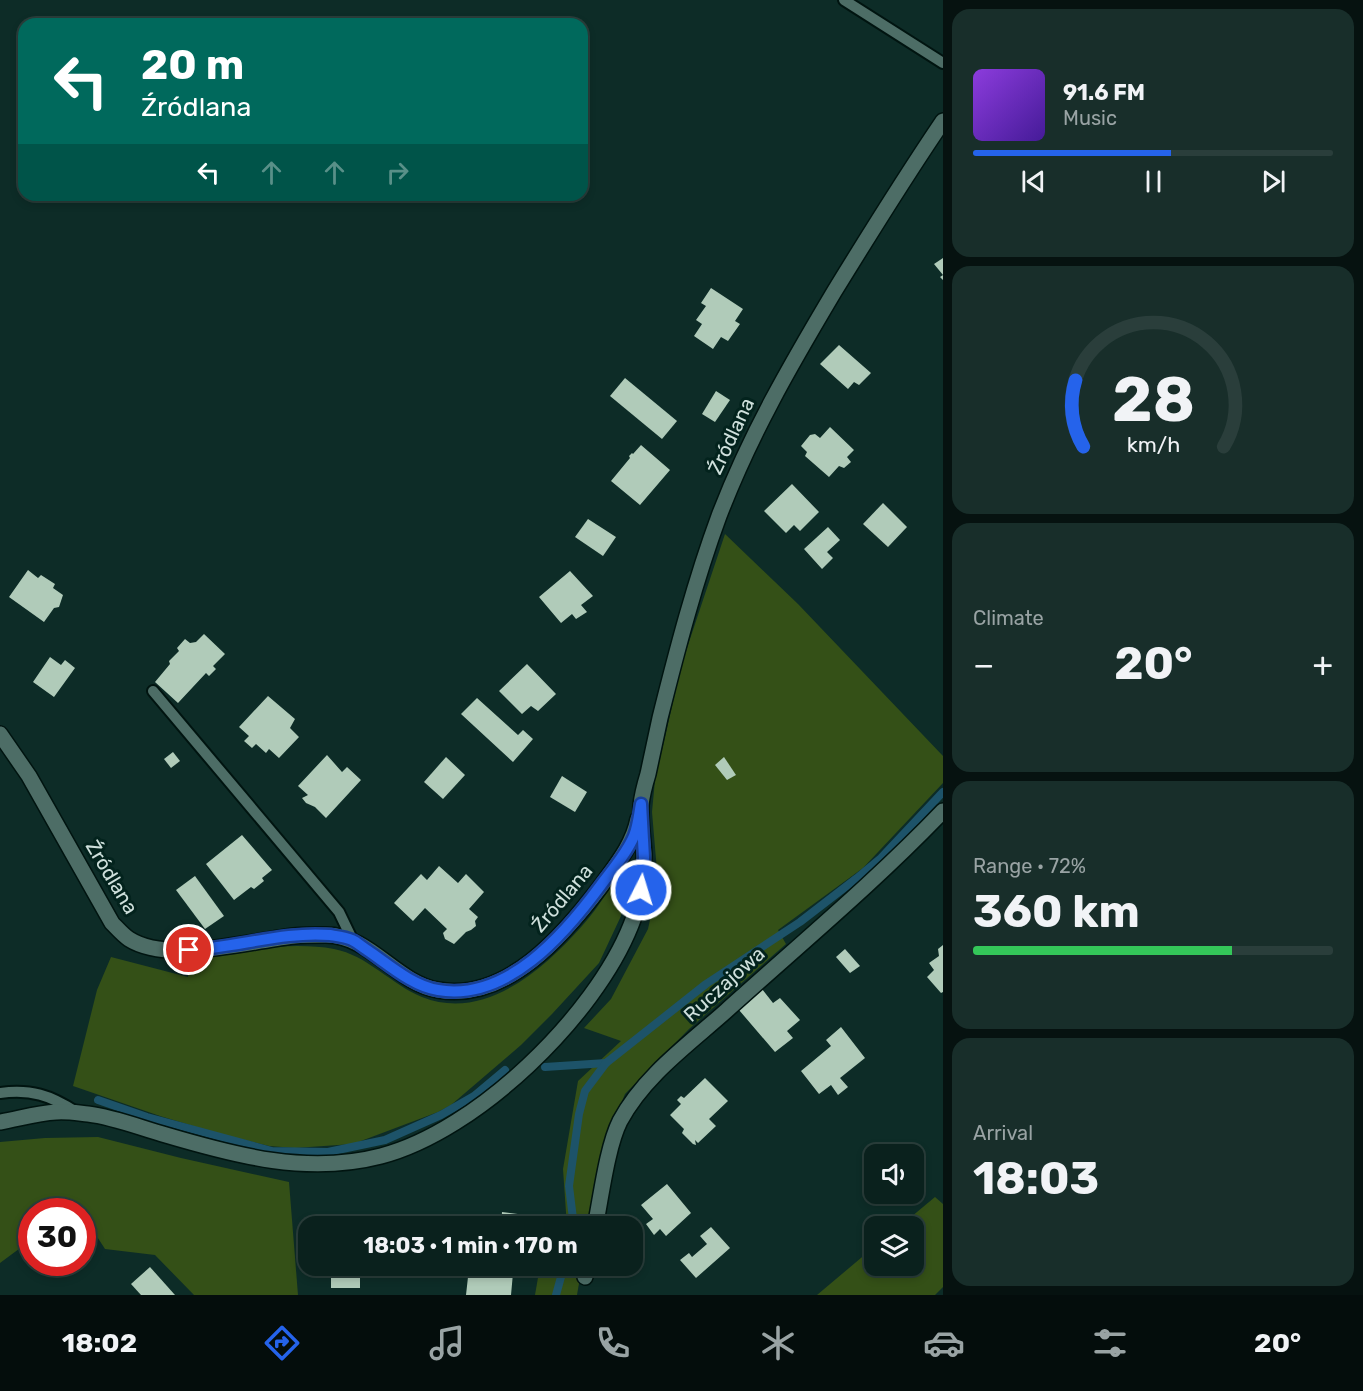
<!DOCTYPE html>
<html lang="en">
<head>
<meta charset="utf-8">
<style>
	:root { --surface:#0a211d; --page:#182e2a; --text:#f1f3f6; --muted:#99a3a4; --line:#2a3e3b; --accent:#2563eb }
	body { margin:0; font-family:Rubik,sans-serif; background:var(--page); color:var(--text); height:100vh; display:flex; flex-direction:column; font-size:22px; white-space:nowrap }
	* { box-sizing:border-box; margin:0 }
	p { font-size:20px; color:var(--muted) }
	.icon { flex:none; width:33px; height:33px; fill:none; stroke:currentColor; stroke-width:2; stroke-linecap:round; stroke-linejoin:round }
	.map { position:relative; flex:1; overflow:hidden }
	.side { display:flex; flex-direction:column; gap:9px; padding:9px; background:#061210; width:420px }
	.side>* { flex:none }
	.top-card { position:absolute; left:18px; top:18px; width:570px; height:183px; border-radius:18px; box-shadow:0 3px 9px #0003,0 0 0 2px var(--line); background:#00695c; color:#fff; overflow:hidden }
	.fabs { position:absolute; left:864px; top:1144px; display:grid; gap:12px }
	.fabs a { display:grid; place-items:center; width:60px; height:60px; border-radius:12px; background:var(--surface); box-shadow:0 3px 9px #0003,0 0 0 2px var(--line); font-size:30px }
	.speed { position:absolute; left:18px; top:1198px; display:flex; gap:12px; font-size:30px; font-weight:700; text-align:center }
	.speed>* { display:grid; place-content:center; width:78px; height:78px; border-radius:50%; background:var(--surface); box-shadow:0 3px 9px #0003,0 0 0 2px var(--line); line-height:1 }
	.speed .limit { border:9px solid #d22; background:#fff; color:#111 }
	.pin { position:absolute; display:grid; place-items:center; width:51px; height:51px; color:#fff; margin:-26px; border:3px solid #fff; border-radius:50%; box-shadow:0 2px 6px #0007 }
	.me { position:absolute; width:66px; margin:-33px; rotate:5deg; stroke-linejoin:round; filter:drop-shadow(0 0 4px #0008) }
	.turn { display:flex; align-items:center; gap:21px; height:126px; padding:0 24px; font-size:27px }
	.turn .icon { width:78px; height:78px; stroke-width:2.5 }
	.turn b { display:block; font-size:42px; line-height:51px }
	.lanes { display:flex; align-items:center; height:57px; padding:0 24px; background:#0003; justify-content:center; gap:30px; direction:ltr }
	.lanes .off { opacity:.35 }
	.big { font-size:45px; font-weight:700; line-height:1.1 }
	.side .tile { flex:1; display:flex; flex-direction:column; justify-content:center; gap:9px; min-width:0; padding:0 21px; border-radius:18px; background:var(--page) }
	.side .dial { align-items:center; gap:0 }
	.dial svg { height:156px; overflow:visible; fill:none; stroke:var(--line); stroke-width:7; stroke-linecap:round; text-anchor:middle }
	.dial text { fill:var(--text); stroke:none }
	.song { display:flex; align-items:center; gap:18px }
	.cover { width:72px; height:72px; border-radius:9px; background:linear-gradient(135deg,hsl(270 70% 55%),hsl(260 70% 35%)) }
	.played { height:6px; border-radius:3px; background:linear-gradient(90deg,var(--accent) 55%,var(--line) 55%) }
	.keys { display:flex; justify-content:space-around; direction:ltr }
	.heat { display:flex; justify-content:space-between; align-items:center; font-size:33px; direction:ltr }
	.charge { height:9px; border-radius:4px; background:linear-gradient(90deg,#34c759 72%,var(--line) 0) }
	.trip { position:absolute; left:298px; top:1216px; width:345px; height:60px; border-radius:18px; background:var(--surface); box-shadow:0 3px 9px #0003,0 0 0 2px var(--line); font-weight:700; line-height:60px; text-align:center }
	.menu { display:flex; height:96px; justify-content:space-around; align-items:center; background:#040d0c; color:var(--muted) }
	.menu .icon { width:42px; height:42px }
	.menu .active { color:var(--accent) }
	.menu b { font-size:27px; color:var(--text) }
	main { display:flex; flex:1; min-height:0 }
	.map>svg:first-child { display:block }
	.green { fill:#345017 }
	.lines { fill:none; stroke-linecap:round; stroke-linejoin:round }
	.stream { stroke:#1d5369; stroke-width:8 }
	.building { fill:#b0cbb9 }
	.service-casing { stroke:#001410; stroke-width:14 }
	.minor-casing { stroke:#001410; stroke-width:18 }
	.service { stroke:#4d6d66; stroke-width:10 }
	.minor { stroke:#4d6d66; stroke-width:15 }
	.route-casing { stroke:#184099; stroke-width:15 }
	.route { stroke:#2563eb; stroke-width:10 }
	.labels { text-anchor:middle; dominant-baseline:central; stroke-width:6; stroke-linejoin:round; paint-order:stroke }
	.street-label { font-size:20px; fill:#cfe0dc; stroke:#03231d }
</style>
</head>
<body>
<main>
<div class="map">
<svg width="943" height="1295" viewBox="0 0 943 1295">
	<rect width="100%" height="100%" fill="#0d2c27"/>
	<g class="green">
		<path d="M725 534 798 604 943 756V783L863 868 778 930 786 944 689 1029 625 1094 609 1133 590 1227H567L563 1169 578 1081 621 1041 584 1028 611 999 648 929 658 883 652 812 655 780 682 663Z"/>
		<path d="M629 859 621 916 599 963 552 1014 521 1045 451 1105 438 1112 353 1144 295 1148 269 1146 220 1134 160 1116 73 1086 97 990 111 957 188 977 189 959C232 951 291 941 334 949 367 955 392 985 422 997 484 1022 543 970 582 926 600 906 614 881 629 859Z"/>
		<path d="M98 1137 181 1158 289 1182 298 1295H194L155 1255 105 1249 83 1215 82 1212H32L31 1240 0 1263V1142L45 1138Z"/>
		<path d="M935 1197 943 1204V1287L935 1295H817L874 1247V1266H914V1227H899Z"/>
		<path d="M540 1266H582L577 1295H535Z"/>
	</g>
	<g class="lines">
		<g class="stream">
			<path d="M545 1067 606 1063"/>
			<path d="M98 1100 147 1117 272 1151 328 1152 385 1140 441 1115 474 1096 505 1070"/>
			<path d="M574 1227 569 1186 579 1114 585 1091 606 1063 706 984 800 922 857 878 881 858 943 792"/>
			<path d="M556 1295 564 1266"/>
		</g>
	</g>
	<g class="building">
		<path d="M943 258V280L940 277 943 275 934 264Z"/>
		<path d="M711 288 743 309 735 321 740 324 728 341 721 337 713 349 694 336 702 324 696 320 706 306 701 303Z"/>
		<path d="M839 345 871 373 859 385 854 382 848 389 820 364Z"/>
		<path d="M625 378 677 421 662 439 610 396Z"/>
		<path d="M716 391 730 400 715 422 702 414Z"/>
		<path d="M830 427 854 450 847 457 851 462 844 468 839 466 829 477 805 456 807 452 801 446 810 435 815 434 820 438Z"/>
		<path d="M641 445 670 470 640 505 611 481 630 458 629 456 632 453 633 454Z"/>
		<path d="M792 484 819 512 800 531 794 525 786 533 764 511Z"/>
		<path d="M883 503 907 527 888 547 863 524Z"/>
		<path d="M588 519 616 537 603 556 575 537Z"/>
		<path d="M828 527 840 540 827 552 833 558 822 569 804 549Z"/>
		<path d="M28 570 38 578 41 575 55 584 53 588 63 595 59 607 54 608 44 622 9 597Z"/>
		<path d="M570 571 593 596 581 605 587 612 576 619 572 614 561 623 539 597Z"/>
		<path d="M204 634 225 654 213 666 216 669 209 676 206 673 178 703 155 682 170 664 169 661 179 651 177 648 185 639 190 643 196 642Z"/>
		<path d="M50 657 61 665 65 660 75 668 54 697 33 682Z"/>
		<path d="M527 664 556 694 538 711 531 706 522 714 499 691Z"/>
		<path d="M268 696 295 719 290 728 299 737 279 758 269 749 266 753 256 744 252 748 244 741 249 736 239 727Z"/>
		<path d="M477 698 518 735 523 730 533 739 513 762 461 714Z"/>
		<path d="M173 752 180 761 171 768 164 759Z"/>
		<path d="M327 755 342 772 347 767 361 780 326 818 315 807 306 803 302 798 308 795 298 786Z"/>
		<path d="M446 757 465 775 443 799 424 782Z"/>
		<path d="M724 757 736 775 727 780 715 765Z"/>
		<path d="M562 776 587 792 575 812 550 797Z"/>
		<path d="M242 835 272 870 262 878 264 881 254 889 251 887 234 900 206 864Z"/>
		<path d="M439 866 458 883 466 874 484 892 469 909 478 917 475 921 476 926 471 930 466 932 454 944 445 939 443 933 447 929 425 908 413 921 394 903 421 874 427 880Z"/>
		<path d="M195 876 224 916 205 929 176 890Z"/>
		<path d="M943 945V992L941 993 927 977 934 970 929 963 939 956 938 949Z"/>
		<path d="M845 949 860 966 850 973 836 957Z"/>
		<path d="M762 989 773 1003 780 998 800 1020 787 1031 793 1038 775 1052 739 1010Z"/>
		<path d="M841 1027 865 1058 840 1078 848 1087 838 1095 831 1085 819 1094 801 1071 831 1046 826 1040Z"/>
		<path d="M705 1078 728 1101 709 1119 716 1126 698 1143 695 1140 696 1145 693 1144 682 1133 684 1129 670 1115 681 1104 677 1100 681 1096 684 1098Z"/>
		<path d="M667 1184 691 1213 666 1236 660 1229 654 1235 646 1224 653 1219 641 1205Z"/>
		<path d="M502 1212 533 1216 532 1227H501Z"/>
		<path d="M711 1227 730 1248 696 1278 680 1260 689 1253 692 1257 707 1244 700 1236Z"/>
		<path d="M329 1266H362V1274H360V1288H331V1276L329 1275Z"/>
		<path d="M150 1267 175 1295H141L131 1284Z"/>
		<path d="M469 1268 479 1269V1276L489 1278 490 1270 513 1273 511 1295H466Z"/>
	</g>
	<g class="lines">
		<defs>
			<g id="service">
				<path d="M844 0 943 63"/>
				<path d="M153 691 339 912 352 939"/>
				<path d="M0 1093C31 1089 50 1095 76 1112"/>
			</g>
			<g id="minor">
				<path d="M0 734 29 776 112 923C117 928 123 935 129 939 168 964 250 941 294 936 304 935 315 935 326 935 370 935 396 983 438 990 507 1002 564 935 601 886 616 865 633 845 638 819"/>
				<path d="M0 1122C18 1119 37 1113 56 1112 66 1111 78 1113 88 1114 114 1117 141 1128 166 1135 237 1156 308 1175 381 1156 477 1131 595 1016 631 925 640 903 644 878 644 854 643 838 640 821 641 805 642 795 645 784 648 774 652 755 656 736 660 718 677 650 695 581 719 516 750 435 790 366 834 292 869 235 905 177 943 121"/>
				<path d="M595 1227C601 1198 607 1147 620 1121 644 1076 689 1044 726 1011 799 945 875 882 943 811"/>
				<path d="M585 1277 587 1266"/>
			</g>
		</defs>
		<use href="#service" class="service-casing"/>
		<use href="#minor" class="minor-casing"/>
		<use href="#service" class="service"/>
		<use href="#minor" class="minor"/>
	</g>
	<g class="lines">
		<defs>
			<path id="route" d="M189 950C236 948 283 931 330 935 336 936 346 937 352 940 357 942 362 947 367 950 388 964 412 986 438 990 507 1002 565 934 601 885 613 869 627 853 634 836 638 826 639 814 641 804L644 858 641 890"/>
		</defs>
		<use href="#route" class="route-casing"/>
		<use href="#route" class="route"/>
	</g>
	<g class="labels">
		<g class="street-label">
			<text transform="translate(731 436) rotate(-65)">Źródlana</text>
			<text transform="translate(112 877) rotate(59)">Źródlana</text>
			<text transform="translate(562 898) rotate(-50)">Źródlana</text>
			<text transform="translate(724 984) rotate(-42)">Ruczajowa</text>
		</g>
	</g>
</svg>
<div class="fabs">
<a><svg class="icon" aria-label="sound" viewBox="0 0 24 24"><path d="M4 9h4l5-4v14l-5-4H4zM17 9q2 3 0 6"/></svg></a>
<a><svg class="icon" aria-label="layers" viewBox="0 0 24 24"><path d="M12 4l9 5-9 5-9-5zM3 14l9 5 9-5"/></svg></a>
</div>
<div class="speed"><div class="limit">30</div></div>
<div class="pin" style="left:189px;top:950px;background:#d93025"><svg class="icon" aria-label="arrive" viewBox="0 0 24 24"><path d="M6 21V4h12l-3 4 3 4H6"/></svg></div>
<svg class="me" style="left:641px;top:890px" viewBox="-20 -20 40 40"><circle r="17" fill="#2563eb" stroke="#fff" stroke-width="3"/><path d="M0-11L8 9 0 5-8 9z" fill="#fff"/></svg>
<div class="trip">18:03 · 1 min · 170 m</div>
<div class="top-card">
<div class="turn"><svg class="icon" aria-label="left" viewBox="0 0 24 24"><path d="M17 20v-9H6M10 6l-5 5 5 5"/></svg><div><b>20 m</b>Źródlana</div></div>
<div class="lanes"><svg class="icon" aria-label="left" viewBox="0 0 24 24"><path d="M17 20v-9H6M10 6l-5 5 5 5"/></svg><svg class="icon off" aria-label="ahead" viewBox="0 0 24 24"><path d="M12 20V5M6 11l6-6 6 6"/></svg><svg class="icon off" aria-label="ahead" viewBox="0 0 24 24"><path d="M12 20V5M6 11l6-6 6 6"/></svg><svg class="icon off" aria-label="right" viewBox="0 0 24 24"><path d="M7 20v-9h11M14 6l5 5-5 5"/></svg></div>
</div>
</div>
<section class="side">
<div class="tile">
<div class="song"><i class="cover"></i><div><b>91.6 FM</b><p>Music</p></div></div>
<div class="played"></div>
<div class="keys"><svg class="icon" aria-label="previous" viewBox="0 0 24 24"><path d="M18 5L8 12l10 7zM5 5v14"/></svg><svg class="icon" aria-label="pause" viewBox="0 0 24 24"><path d="M8 5v14M16 5v14"/></svg><svg class="icon" aria-label="next" viewBox="0 0 24 24"><path d="M6 5l10 7-10 7zM19 5v14"/></svg></div>
</div>
<div class="tile dial"><svg viewBox="0 0 100 80">
<path d="M14 69A42 42 0 1 1 86 69"/>
<path d="M14 69A42 42 0 0 1 10 35" stroke="#2563eb"/>
<text x="50" y="56" font-size="32" font-weight="700">28</text>
<text x="50" y="72" font-size="11">km/h</text>
</svg></div>
<div class="tile"><p>Climate</p>
<div class="heat"><a>−</a><b class="big">20°</b><a>+</a></div>
</div>
<div class="tile"><p>Range · 72%</p><b class="big">360 km</b><div class="charge"></div></div>
<div class="tile"><p>Arrival</p><b class="big">18:03</b></div>
</section>
</main>
<nav class="menu">
<b>18:02</b>
<svg class="icon active" aria-label="directions" viewBox="0 0 24 24"><path d="M12 3l9 9-9 9-9-9zM9 14v-3h6M13 9l2 2-2 2"/></svg>
<svg class="icon" aria-label="music" viewBox="0 0 24 24"><path d="M9 18V5l10-2v13"/><circle cx="6" cy="18" r="3"/><circle cx="16" cy="16" r="3"/></svg>
<svg class="icon" aria-label="phone" viewBox="0 0 24 24"><path d="M5 4h4l2 5-3 2q2 4 5 5l2-3 5 2v4C11 20 4 13 5 4z"/></svg>
<svg class="icon" aria-label="climate" viewBox="0 0 24 24"><path d="M12 3v18M4 7l16 10M4 17L20 7"/></svg>
<svg class="icon" aria-label="car" viewBox="0 0 24 24"><path d="M5 17H2v-5l4-1 3-4h7l3 4 3 1v5h-3M9 17h6M6 11h13"/><circle cx="7" cy="17" r="2"/><circle cx="17" cy="17" r="2"/></svg>
<svg class="icon" aria-label="filters" viewBox="0 0 24 24"><path d="M4 7h16M4 17h16"/><circle cx="9" cy="7" r="2"/><circle cx="15" cy="17" r="2"/></svg>
<b>20°</b>
</nav>
</body>
</html>
